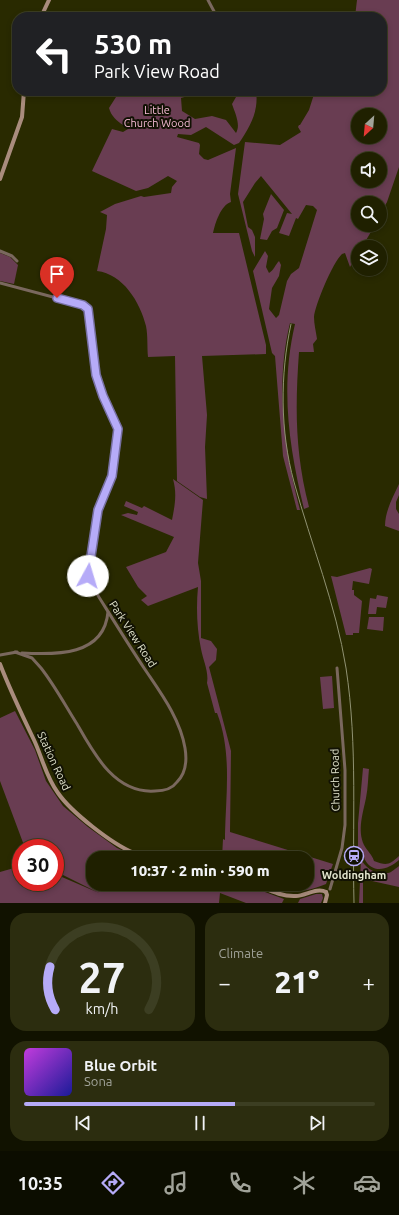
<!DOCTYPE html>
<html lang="en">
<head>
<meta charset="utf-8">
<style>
	:root { --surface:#1f2000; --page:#2c2d0f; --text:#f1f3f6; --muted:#a1a399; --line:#3c3e22; --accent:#b6abf8 }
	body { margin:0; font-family:Ubuntu,sans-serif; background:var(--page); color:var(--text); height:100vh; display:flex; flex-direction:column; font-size:15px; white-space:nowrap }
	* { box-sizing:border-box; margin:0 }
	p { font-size:13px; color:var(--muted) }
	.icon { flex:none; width:22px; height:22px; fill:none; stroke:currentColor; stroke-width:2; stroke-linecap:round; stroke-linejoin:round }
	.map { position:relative; height:903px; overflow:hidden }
	.side { display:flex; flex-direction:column; gap:10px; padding:10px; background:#111200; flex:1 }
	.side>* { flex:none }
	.guide { position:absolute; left:12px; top:12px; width:375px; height:84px; border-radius:16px; box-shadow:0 2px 6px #0003,0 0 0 1px var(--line); background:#202124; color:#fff; overflow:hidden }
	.needle { width:26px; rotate:206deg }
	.controls { position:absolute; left:351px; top:108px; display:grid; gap:8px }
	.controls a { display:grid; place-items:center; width:36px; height:36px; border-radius:50%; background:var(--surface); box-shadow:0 2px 6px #0003,0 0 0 1px var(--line); font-size:20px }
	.speed { position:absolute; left:12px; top:839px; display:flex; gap:8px; font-size:20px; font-weight:700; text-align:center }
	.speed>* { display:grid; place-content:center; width:52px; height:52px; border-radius:50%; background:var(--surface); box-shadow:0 2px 6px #0003,0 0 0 1px var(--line); line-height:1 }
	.speed .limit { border:6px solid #d22; background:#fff; color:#111 }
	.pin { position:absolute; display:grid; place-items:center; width:34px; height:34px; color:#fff; margin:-41px -17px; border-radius:50% 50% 50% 0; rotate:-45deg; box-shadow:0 0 4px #0007 }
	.pin .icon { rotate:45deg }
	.me { position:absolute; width:44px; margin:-22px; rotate:6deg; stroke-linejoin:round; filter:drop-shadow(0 0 3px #0008) }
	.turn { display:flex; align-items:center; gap:14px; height:84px; padding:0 16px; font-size:18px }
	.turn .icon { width:52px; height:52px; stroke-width:2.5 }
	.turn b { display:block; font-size:28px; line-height:34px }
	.big { font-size:30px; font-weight:800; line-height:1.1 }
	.side .card { flex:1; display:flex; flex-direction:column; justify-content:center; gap:6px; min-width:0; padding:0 14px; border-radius:16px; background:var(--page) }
	.side .dial { align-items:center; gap:0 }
	.dial svg { height:104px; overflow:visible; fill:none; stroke:var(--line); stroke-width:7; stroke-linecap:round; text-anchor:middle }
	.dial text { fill:var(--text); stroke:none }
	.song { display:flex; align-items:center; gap:12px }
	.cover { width:48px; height:48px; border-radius:6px; background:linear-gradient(135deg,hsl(290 70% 55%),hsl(240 70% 35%)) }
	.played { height:4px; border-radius:2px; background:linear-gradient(90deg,var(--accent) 60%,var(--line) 60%) }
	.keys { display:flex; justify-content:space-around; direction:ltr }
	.heat { display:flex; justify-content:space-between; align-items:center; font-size:22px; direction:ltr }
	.side .tiles { flex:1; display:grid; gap:10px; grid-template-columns:1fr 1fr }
	.card:last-child { grid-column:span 2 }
	.trip { position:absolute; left:86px; top:851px; width:228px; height:40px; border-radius:16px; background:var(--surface); box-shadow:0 2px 6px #0003,0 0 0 1px var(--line); font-weight:800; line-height:40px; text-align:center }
	.menu { display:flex; height:64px; justify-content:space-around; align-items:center; background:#0c0d00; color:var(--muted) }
	.menu .icon { width:28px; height:28px }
	.menu .on { color:var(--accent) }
	.menu b { font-size:18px; color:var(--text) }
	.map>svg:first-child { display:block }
	.green { fill:#693d52; fill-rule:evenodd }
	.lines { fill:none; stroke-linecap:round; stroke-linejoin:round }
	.street { stroke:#7a685e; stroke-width:3 }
	.secondary { stroke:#a98c7d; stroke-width:4 }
	.rail { stroke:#909272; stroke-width:1 }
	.route-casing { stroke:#766fa1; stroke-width:10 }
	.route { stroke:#b6abf8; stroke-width:7 }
	.labels { text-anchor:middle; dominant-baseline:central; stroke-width:4; stroke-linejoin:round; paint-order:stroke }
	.park-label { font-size:11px; fill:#f7bcd6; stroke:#111103 }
	.street-label { font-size:11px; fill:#e2e4cd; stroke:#111103 }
	.poi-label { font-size:11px; font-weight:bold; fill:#e2e4cd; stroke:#111103 }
</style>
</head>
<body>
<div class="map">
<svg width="399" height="903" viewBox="0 0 399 903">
	<rect width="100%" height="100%" fill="#292a00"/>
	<g class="green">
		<path d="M357 0H399V167L387 202 380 215V203H358V225H375L362 247H358V253L350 267 345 253 342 254C333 262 315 305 314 317 314 324 316 332 317 339L313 344 314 352H299C295 408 295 453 309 507L304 509C289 447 280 388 295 324L290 323C275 384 284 449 300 510H297L283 456 275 356 272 353 253 271 265 251 268 256 266 267 269 273C274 270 275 265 279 261L281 265 279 276 272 288 269 309 276 318 279 315 287 281 291 274 299 268 317 210 313 206 306 205 298 219 296 218 289 236 279 233 287 213 292 214 261 176 255 183 243 202 248 227 252 230 255 237V257L252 251 238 194 245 142 280 145 301 132 298 127 299 125H300L309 110 315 91H382V17H355ZM358 115H380V137H358ZM358 159H380V181H358Z"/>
		<path d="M117 91H194L188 96 181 98 182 111 195 119 212 116 226 120 236 133C241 125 235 113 232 104L236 97 227 94 226 91H256C259 111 250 127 239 143L234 145 206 127 191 135 178 134 177 137 199 143 200 145 199 154 204 159 208 160 236 148 230 194 231 202C221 205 215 223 213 233H239L266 345V354L202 356 207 415 205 447 207 499 200 497 177 481 175 356 148 357C147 347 148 336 146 326 140 302 123 274 97 271L106 229 107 215 100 212 115 204 141 196 144 197 171 193 172 187 177 181 168 176 148 188 136 191 92 171 112 129 123 132 133 126 131 122 123 125C117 121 111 116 109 108L116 97Z"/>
		<path d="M271 194 284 210 277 228 272 231 267 240 260 239 264 219 263 214Z"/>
		<path d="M0 253 10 257 18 265 14 284 0 281Z"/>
		<path d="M173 479 203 500 198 563 201 581V638L211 641 217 649 216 660 209 667 231 751 230 832 333 864 330 872H328V874L329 875 326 884C300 894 290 893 265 884H307V858H222L223 839 225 840V834C226 793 232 752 217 713H215L207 683C209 672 203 660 201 649 197 629 196 608 198 587L148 606 141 600 147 596 138 587 126 567 166 552 174 537 121 515 128 513 137 515 138 512 124 506 126 501 142 508 144 506 172 520C175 505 177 493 173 479Z"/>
		<path d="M399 484V495L396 502V509L399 514V531L385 526C385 511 393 497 399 484Z"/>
		<path d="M370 568 372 569 369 584 353 581 352 590H354V595L362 601 359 633H353V635H346L331 576 337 577Z"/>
		<path d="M377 595 388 597 386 608 377 607 376 614H368L370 598 376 599Z"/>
		<path d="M369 617H384L383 631 367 629Z"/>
		<path d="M332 676 334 708 323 709 320 677Z"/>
		<path d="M15 711 35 750 46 781 63 806 88 827 117 848 139 858H93V884H243L284 899 282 903H246L220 893 219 903H0V872L21 866V882H55V874L99 893 55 871V848H25L0 781V718Z"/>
		<path d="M363 768 369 769C368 778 368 788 366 798 363 813 357 830 364 845 367 851 372 854 374 861 387 866 389 865 399 856V860C390 868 376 874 367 863 363 858 364 852 358 850V823Z"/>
		<path d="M361 859C365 868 376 875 388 873 391 873 396 868 399 866V887L363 879V903H359Z"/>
		<path d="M316 894H322L323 898 321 903H298L300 899Z"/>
	</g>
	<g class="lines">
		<g class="street">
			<path d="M208 0 217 17"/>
			<path d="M0 251 12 256 17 261"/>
			<path d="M0 283 83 305 88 309 97 375 103 396 118 429 112 476 98 510 88 576 92 586C109 613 126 641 144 668 160 692 180 718 185 748 187 760 186 773 177 782 172 789 164 791 155 791 115 794 94 754 77 724 65 705 55 686 41 668L32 658 15 652"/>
			<path d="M22 653C56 655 104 656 108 612"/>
			<path d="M0 655 17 652"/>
			<path d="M330 889 342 848 345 825V770L337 668"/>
		</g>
		<g class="secondary">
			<path d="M41 17 49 0"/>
			<path d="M0 179 22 117 24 91"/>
			<path d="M0 664C10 690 22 715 34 740 42 757 46 777 58 793 71 812 112 844 134 853 144 856 154 857 164 858"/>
			<path d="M254 884C267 889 281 897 296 896 305 896 317 887 326 892"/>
			<path d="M325 903 327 895 326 892"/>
		</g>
		<path class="rail" d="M291 324C280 375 280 431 294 482 311 544 336 605 346 668 358 746 352 825 354 903"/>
	</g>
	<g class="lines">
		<defs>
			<path id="route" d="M57 298 83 305 88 309 96 375 103 396 118 429 112 476 98 510 88 576"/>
		</defs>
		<use href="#route" class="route-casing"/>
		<use href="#route" class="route"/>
	</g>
	<defs>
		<symbol id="station-ring" viewBox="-11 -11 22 22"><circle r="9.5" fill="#111103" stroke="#b6abf8" stroke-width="1.5"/><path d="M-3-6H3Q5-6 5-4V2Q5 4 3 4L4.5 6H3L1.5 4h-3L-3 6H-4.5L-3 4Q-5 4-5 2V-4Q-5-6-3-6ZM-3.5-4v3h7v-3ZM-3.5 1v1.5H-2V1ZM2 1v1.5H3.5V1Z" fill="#b6abf8"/></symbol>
	</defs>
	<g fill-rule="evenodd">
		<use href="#station-ring" x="343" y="845" width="22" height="22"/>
	</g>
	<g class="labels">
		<g class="park-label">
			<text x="157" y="110">Little<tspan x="157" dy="13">Church Wood</tspan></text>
		</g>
		<g class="street-label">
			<text transform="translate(133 634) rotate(57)">Park View Road</text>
			<text transform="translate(54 761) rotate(65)">Station Road</text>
			<text transform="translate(335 780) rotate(-91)">Church Road</text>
		</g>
		<g class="poi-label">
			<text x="354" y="875">Woldingham</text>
		</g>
	</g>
</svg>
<div class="controls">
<a><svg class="needle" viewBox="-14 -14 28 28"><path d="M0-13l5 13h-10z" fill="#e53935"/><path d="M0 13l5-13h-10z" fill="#a1a399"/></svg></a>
<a><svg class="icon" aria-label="sound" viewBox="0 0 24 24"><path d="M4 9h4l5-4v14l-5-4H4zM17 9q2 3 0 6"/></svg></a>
<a><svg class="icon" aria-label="search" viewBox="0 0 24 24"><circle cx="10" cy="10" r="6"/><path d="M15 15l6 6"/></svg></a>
<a><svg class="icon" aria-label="layers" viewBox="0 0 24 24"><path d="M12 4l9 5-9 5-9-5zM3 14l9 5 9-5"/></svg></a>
</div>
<div class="speed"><div class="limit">30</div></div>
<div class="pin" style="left:57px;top:298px;background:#d93025"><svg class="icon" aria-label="arrive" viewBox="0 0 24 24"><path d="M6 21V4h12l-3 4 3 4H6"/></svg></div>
<svg class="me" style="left:88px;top:576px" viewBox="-20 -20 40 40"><circle r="19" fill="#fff"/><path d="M0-13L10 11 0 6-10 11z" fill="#b6abf8"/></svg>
<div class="trip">10:37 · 2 min · 590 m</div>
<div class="guide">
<div class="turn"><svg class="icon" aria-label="left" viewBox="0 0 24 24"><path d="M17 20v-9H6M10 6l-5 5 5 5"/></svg><div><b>530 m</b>Park View Road</div></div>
</div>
</div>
<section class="side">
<div class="tiles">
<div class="card dial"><svg viewBox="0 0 100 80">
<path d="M14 69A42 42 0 1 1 86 69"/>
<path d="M14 69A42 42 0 0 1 10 36" stroke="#b6abf8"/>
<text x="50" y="56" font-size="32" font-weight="700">27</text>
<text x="50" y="72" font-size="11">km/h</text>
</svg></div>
<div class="card"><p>Climate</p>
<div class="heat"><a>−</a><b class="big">21°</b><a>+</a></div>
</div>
<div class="card">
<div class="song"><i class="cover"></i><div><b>Blue Orbit</b><p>Sona</p></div></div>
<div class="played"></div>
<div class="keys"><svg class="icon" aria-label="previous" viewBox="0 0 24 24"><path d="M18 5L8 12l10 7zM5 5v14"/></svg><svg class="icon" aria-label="pause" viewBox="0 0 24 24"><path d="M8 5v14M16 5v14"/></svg><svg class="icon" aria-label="next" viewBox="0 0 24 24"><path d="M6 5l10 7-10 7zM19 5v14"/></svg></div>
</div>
</div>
</section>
<nav class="menu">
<b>10:35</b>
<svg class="icon on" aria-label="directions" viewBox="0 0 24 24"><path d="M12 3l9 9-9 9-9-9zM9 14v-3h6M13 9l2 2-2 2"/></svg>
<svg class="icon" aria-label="music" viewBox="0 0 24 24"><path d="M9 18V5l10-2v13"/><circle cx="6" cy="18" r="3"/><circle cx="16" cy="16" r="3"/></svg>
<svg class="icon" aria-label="phone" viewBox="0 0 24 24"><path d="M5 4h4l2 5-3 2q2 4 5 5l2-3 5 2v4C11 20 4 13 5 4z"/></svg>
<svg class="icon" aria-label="climate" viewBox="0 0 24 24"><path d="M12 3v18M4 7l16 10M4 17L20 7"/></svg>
<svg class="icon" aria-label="car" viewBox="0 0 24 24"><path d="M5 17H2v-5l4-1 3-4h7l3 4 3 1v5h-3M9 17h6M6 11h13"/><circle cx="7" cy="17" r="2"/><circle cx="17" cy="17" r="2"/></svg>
</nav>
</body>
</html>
